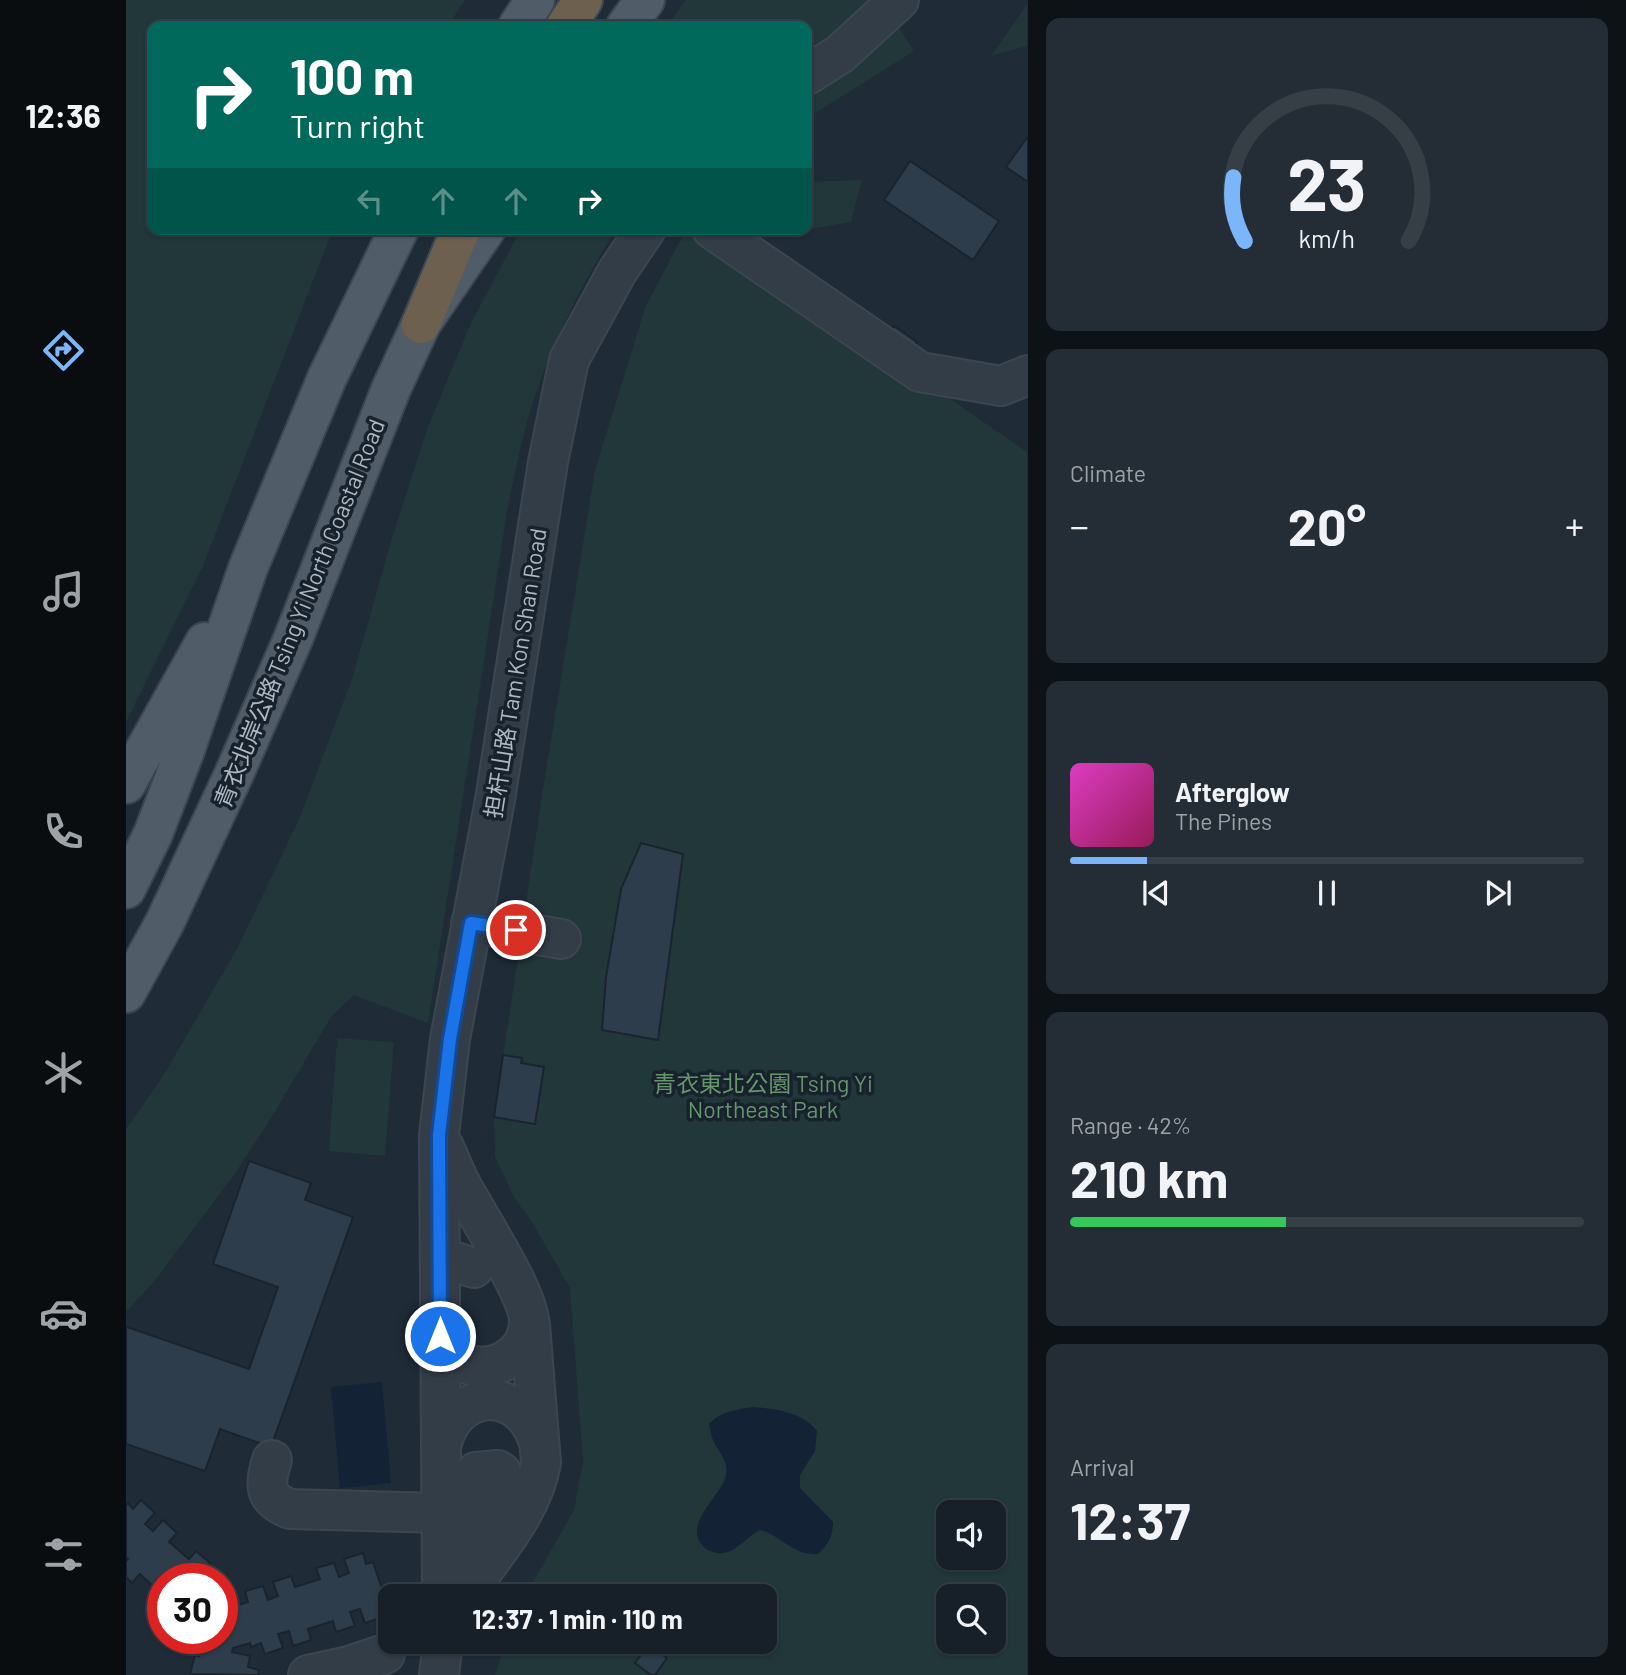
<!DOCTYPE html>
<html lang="en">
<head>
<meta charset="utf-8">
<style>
	:root { --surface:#172029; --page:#242d35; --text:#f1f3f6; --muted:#9ea3a8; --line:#363e46; --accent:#7cb6fa }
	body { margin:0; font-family:Barlow,"Noto Sans TC",sans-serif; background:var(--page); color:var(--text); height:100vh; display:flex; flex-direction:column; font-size:26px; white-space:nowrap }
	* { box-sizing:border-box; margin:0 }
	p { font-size:23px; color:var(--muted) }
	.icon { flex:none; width:38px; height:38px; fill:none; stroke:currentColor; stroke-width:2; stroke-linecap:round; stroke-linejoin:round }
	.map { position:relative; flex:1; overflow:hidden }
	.panel { display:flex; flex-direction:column; gap:18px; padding:18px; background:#0d1217; width:598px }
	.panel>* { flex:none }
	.guide { position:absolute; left:21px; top:21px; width:665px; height:214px; border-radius:14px; box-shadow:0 2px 5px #0004,0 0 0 2px var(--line); background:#00695c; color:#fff; overflow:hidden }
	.fabs { position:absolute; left:810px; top:1500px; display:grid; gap:14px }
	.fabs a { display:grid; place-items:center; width:70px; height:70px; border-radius:14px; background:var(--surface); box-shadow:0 2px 5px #0004,0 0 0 2px var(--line); font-size:35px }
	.speed { position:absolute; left:21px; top:1563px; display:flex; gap:14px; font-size:35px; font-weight:700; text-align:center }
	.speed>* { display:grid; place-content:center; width:91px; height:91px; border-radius:50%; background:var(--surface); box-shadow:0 2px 5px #0004,0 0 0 2px var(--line); line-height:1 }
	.speed .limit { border:10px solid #d22; background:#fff; color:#111 }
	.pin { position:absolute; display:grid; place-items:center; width:60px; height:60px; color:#fff; margin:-30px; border:4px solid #fff; border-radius:50%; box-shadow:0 2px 7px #0007 }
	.me { position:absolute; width:77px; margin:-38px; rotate:0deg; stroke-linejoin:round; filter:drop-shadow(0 0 5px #0008) }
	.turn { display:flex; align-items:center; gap:24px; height:147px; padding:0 28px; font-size:32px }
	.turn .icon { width:91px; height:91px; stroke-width:2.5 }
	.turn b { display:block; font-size:49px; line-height:60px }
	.lanes { display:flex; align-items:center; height:66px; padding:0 28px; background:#0003; justify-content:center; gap:35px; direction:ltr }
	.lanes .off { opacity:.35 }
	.big { font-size:52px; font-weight:700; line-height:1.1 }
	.panel .widget { flex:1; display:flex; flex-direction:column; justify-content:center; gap:10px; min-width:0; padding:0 24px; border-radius:14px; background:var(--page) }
	.panel .dial { align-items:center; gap:0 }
	.dial svg { height:182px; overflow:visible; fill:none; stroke:var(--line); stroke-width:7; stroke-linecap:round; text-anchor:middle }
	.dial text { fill:var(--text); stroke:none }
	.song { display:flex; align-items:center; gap:21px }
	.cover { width:84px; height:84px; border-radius:10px; background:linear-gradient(135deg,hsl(310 70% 55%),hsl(330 70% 35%)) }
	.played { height:7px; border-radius:4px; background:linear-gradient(90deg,var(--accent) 15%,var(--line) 15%) }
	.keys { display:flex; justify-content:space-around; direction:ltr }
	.heat { display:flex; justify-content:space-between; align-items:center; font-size:38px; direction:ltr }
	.charge { height:10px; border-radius:5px; background:linear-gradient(90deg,#34c759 42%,var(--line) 0) }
	.trip { position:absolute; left:252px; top:1584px; width:399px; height:70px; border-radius:14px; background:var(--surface); box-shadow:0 2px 5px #0004,0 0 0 2px var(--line); font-weight:700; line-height:70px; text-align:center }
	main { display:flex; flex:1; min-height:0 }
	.tab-bar { display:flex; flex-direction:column; width:126px; justify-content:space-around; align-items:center; background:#090d10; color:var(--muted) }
	.tab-bar .icon { width:49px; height:49px }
	.tab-bar .active { color:var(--accent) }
	.tab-bar b { font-size:32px; color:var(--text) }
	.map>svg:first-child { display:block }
	.green { fill:#213739; fill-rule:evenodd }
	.water { fill:#132335 }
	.building { fill:#2e3d4c; stroke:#1a242e; stroke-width:2 }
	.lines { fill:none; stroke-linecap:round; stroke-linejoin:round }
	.minor-casing { stroke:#3c4651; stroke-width:42 }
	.major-casing { stroke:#3c4651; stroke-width:42 }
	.highway-casing { stroke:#3d4852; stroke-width:42 }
	.minor { stroke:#333d48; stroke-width:38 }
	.major { stroke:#505c68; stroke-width:38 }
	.highway { stroke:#6e604f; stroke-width:38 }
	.route-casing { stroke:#114b97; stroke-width:18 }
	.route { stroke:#1a73e8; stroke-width:12 }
	.labels { text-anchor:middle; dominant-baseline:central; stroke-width:7; stroke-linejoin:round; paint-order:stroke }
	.street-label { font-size:23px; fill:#adb8c5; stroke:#18222c }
	.park-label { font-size:23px; fill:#64966c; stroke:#18222c }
</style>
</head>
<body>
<main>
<nav class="tab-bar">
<b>12:36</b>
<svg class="icon active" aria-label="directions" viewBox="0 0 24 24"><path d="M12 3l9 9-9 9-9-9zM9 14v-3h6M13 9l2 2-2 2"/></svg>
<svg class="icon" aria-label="music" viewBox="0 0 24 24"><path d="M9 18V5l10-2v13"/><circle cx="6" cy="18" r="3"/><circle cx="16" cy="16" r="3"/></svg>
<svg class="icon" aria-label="phone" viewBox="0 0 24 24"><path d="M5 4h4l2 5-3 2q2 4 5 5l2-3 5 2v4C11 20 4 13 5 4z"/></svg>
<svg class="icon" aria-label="climate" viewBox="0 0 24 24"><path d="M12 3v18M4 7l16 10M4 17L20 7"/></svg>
<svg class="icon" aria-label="car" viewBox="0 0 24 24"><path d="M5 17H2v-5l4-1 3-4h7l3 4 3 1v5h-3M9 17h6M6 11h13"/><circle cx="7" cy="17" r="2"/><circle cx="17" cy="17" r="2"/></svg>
<svg class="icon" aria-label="filters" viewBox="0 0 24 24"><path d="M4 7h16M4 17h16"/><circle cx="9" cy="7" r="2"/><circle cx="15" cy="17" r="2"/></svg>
</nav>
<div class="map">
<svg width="902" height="1675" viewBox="0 0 902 1675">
	<rect width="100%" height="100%" fill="#1f2b37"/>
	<g class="green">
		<path d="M0 0H339L322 26H26V229H207L77 566 0 722Z"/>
		<path d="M560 0H756L788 51 681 118V26H541Z"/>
		<path d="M901 4V46L865 56 897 10Z"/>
		<path d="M736 180 725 222 661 233 645 229H681V182Z"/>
		<path d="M395 229H490C452 290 419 356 400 426 393 452 388 479 382 505L302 1023 228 995 205 1017 142 1123 108 1175 27 1283 0 1312V1129L37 1076 111 949 174 817 226 679 266 538 301 429 345 323Z"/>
		<path d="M560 229H578L901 452V1675H369L380 1642H639V1596H399L448 1510 457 1462 444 1288 406 1222 389 1199 369 1157 368 1117 416 795 469 470 519 308ZM822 1512H868V1558H822ZM822 1596H868V1642H822Z"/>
		<path d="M211 1038 268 1042 259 1156 203 1151Z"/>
	</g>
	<g class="water">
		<path d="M256 1382 265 1483 214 1488 205 1387Z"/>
		<path d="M627 1407C650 1409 676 1412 691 1431L689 1451 674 1475V1488L707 1522C707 1536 702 1545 692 1554 667 1556 656 1536 634 1530 622 1536 612 1550 598 1553 592 1554 583 1552 578 1547 555 1524 596 1496 600 1475 602 1459 593 1453 587 1440 585 1436 584 1429 583 1424 595 1411 610 1410 627 1407Z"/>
	</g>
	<g class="building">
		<path d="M902 136V182L880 167Z"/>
		<path d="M784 161 873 221 847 260 758 200Z"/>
		<path d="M768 326 791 342 783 354 760 338Z"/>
		<path d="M515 843 557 854 532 1040 476 1030 480 977 495 889Z"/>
		<path d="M377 1055 396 1058 395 1063 418 1067 409 1124 368 1117Z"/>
		<path d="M123 1161 185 1183 179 1200 227 1217 145 1447 94 1429 79 1471 0 1444V1328L1 1327 123 1369 152 1287 87 1264Z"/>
		<path d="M15 1500 29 1513 19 1524 27 1531 37 1520 51 1533 43 1542 63 1559 70 1551 84 1563 74 1574 79 1578H37V1611L26 1600 33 1592 14 1574 6 1583 0 1577V1561L2 1559 0 1557V1505L2 1503 7 1509Z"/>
		<path d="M237 1553 240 1564 247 1562 261 1604 253 1606 257 1617 239 1623 234 1609 224 1612 229 1626 210 1632 207 1621 182 1629 185 1640 167 1646 163 1631 152 1634 157 1648 139 1654 135 1643 125 1647 124 1643 107 1648 106 1652 124 1656 122 1667 133 1670 132 1675 64 1674 69 1655 73 1656 68 1638H96V1615L113 1611 112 1605 122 1602 119 1591 137 1586 142 1600 152 1596 147 1582 165 1576 169 1587 194 1579 190 1568 208 1563 213 1577 223 1573 218 1559Z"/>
		<path d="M92 1571 106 1583 98 1592 107 1599 96 1611V1578H85Z"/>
		<path d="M522 1645 541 1658 529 1675H525L509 1663Z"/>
	</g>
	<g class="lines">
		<defs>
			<g id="minor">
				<path d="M681 75 714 54 773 0"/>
				<path d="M586 229 794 372 875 386 902 375"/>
				<path d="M345 923 435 939"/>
				<path d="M314 1257 348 1268"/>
				<path d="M314 1337C320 1345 326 1355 335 1361 363 1377 400 1357 403 1325 406 1297 348 1211 333 1181 328 1170 323 1158 318 1147"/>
				<path d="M315 1447C327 1389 393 1383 412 1440"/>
				<path d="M146 1460C138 1485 138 1499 164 1509L315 1513"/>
				<path d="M348 1516 357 1515C366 1502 377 1488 375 1472L372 1470 350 1472 348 1476 347 1550 354 1573"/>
				<path d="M316 1596 313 1135 324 1039 369 800 422 462 443 360 491 272 520 229"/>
				<path d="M338 1596C367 1555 406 1513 415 1463L404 1324"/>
				<path d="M182 1675 223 1666 259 1654"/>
				<path d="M313 1675 317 1642"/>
			</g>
			<g id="major">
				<path d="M392 26 409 0"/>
				<path d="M500 26 519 0"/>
				<path d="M0 784 79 642"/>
				<path d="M0 889 27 834 58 753 122 568 201 378 273 229"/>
				<path d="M0 993 39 922 108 774 167 639 265 389 295 324 360 229"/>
			</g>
			<g id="highway">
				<path d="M440 26 457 0"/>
				<path d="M295 324 335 229"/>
			</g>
		</defs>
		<use href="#minor" class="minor-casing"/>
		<use href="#major" class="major-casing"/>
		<use href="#highway" class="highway-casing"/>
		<use href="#minor" class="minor"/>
		<use href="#major" class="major"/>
		<use href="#highway" class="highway"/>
	</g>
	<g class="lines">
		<defs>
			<path id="route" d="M314 1336 313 1135 324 1039 345 923 390 930"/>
		</defs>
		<use href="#route" class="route-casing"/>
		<use href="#route" class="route"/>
	</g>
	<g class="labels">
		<g class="street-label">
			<text transform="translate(173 613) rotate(-68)">青衣北岸公路 Tsing Yi North Coastal Road</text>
			<text transform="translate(389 673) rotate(-81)">担杆山路 Tam Kon Shan Road</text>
		</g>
		<g class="park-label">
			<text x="637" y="1083">青衣東北公園 Tsing Yi<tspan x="637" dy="26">Northeast Park</tspan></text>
		</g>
	</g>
</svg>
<div class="fabs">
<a><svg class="icon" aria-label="sound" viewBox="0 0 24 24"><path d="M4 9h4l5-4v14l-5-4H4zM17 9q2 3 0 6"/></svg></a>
<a><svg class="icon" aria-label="search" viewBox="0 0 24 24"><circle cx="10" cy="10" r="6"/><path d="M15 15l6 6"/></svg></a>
</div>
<div class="speed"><div class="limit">30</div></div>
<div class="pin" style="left:390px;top:930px;background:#d93025"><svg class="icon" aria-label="arrive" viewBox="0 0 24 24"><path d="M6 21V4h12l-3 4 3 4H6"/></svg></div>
<svg class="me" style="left:314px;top:1336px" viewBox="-20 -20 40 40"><circle r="17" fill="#1a73e8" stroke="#fff" stroke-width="3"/><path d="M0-11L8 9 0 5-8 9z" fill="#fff"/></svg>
<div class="trip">12:37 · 1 min · 110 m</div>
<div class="guide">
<div class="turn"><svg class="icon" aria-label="right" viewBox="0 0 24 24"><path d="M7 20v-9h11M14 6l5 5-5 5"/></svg><div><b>100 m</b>Turn right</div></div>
<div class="lanes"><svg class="icon off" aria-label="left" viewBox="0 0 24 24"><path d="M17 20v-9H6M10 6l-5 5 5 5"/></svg><svg class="icon off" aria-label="ahead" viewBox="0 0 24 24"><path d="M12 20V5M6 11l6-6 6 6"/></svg><svg class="icon off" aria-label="ahead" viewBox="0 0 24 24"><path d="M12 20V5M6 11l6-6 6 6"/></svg><svg class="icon" aria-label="right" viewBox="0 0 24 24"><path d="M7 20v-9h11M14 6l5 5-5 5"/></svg></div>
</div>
</div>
<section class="panel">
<div class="widget dial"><svg viewBox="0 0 100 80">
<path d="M14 69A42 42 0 1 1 86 69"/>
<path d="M14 69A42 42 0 0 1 9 41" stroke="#7cb6fa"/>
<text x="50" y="56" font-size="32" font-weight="700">23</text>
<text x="50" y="72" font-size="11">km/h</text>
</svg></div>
<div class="widget"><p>Climate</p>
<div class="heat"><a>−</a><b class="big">20°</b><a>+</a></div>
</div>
<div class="widget">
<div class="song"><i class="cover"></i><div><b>Afterglow</b><p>The Pines</p></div></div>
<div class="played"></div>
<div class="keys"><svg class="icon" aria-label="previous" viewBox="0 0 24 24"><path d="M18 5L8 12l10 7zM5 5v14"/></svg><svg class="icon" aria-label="pause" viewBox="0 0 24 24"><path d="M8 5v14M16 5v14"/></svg><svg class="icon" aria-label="next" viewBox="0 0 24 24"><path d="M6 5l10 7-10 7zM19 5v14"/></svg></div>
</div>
<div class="widget"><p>Range · 42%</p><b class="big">210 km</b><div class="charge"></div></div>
<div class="widget"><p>Arrival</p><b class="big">12:37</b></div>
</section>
</main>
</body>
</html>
